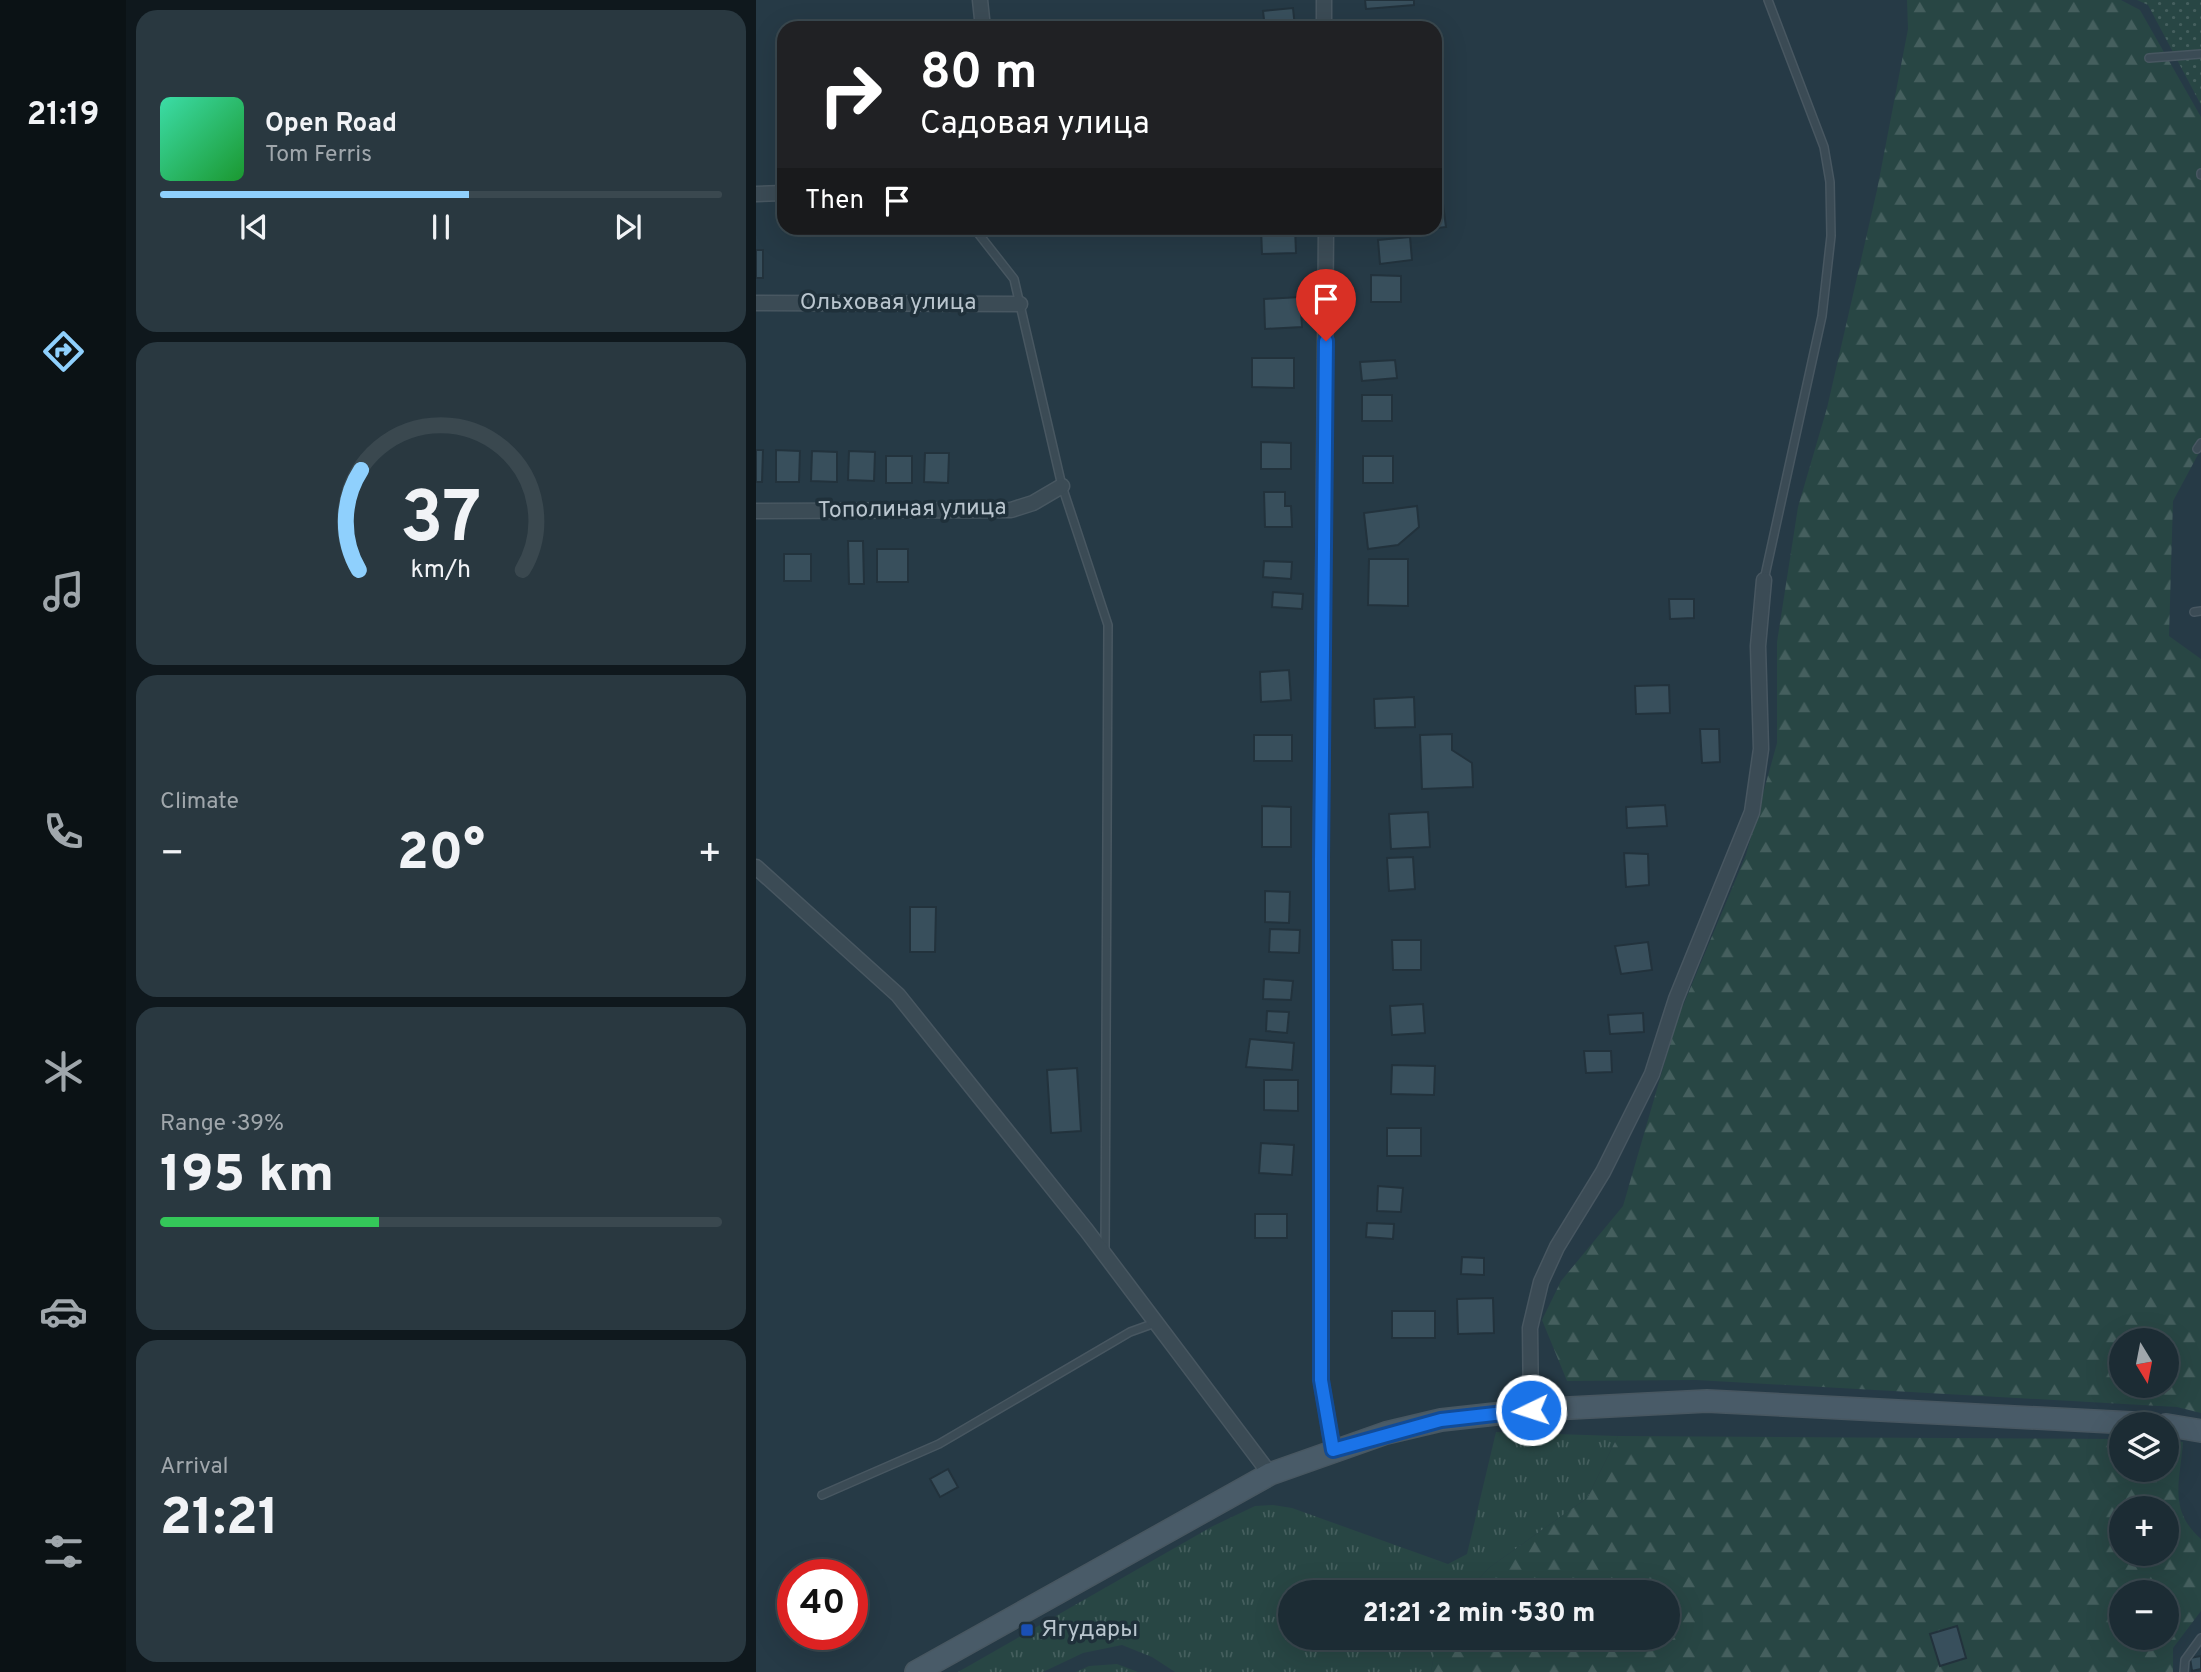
<!DOCTYPE html>
<html lang="en">
<head>
<meta charset="utf-8">
<style>
	:root { --surface:#1c2c34; --page:#293840; --text:#f1f3f6; --muted:#a0a7ac; --line:#3a484f; --accent:#8fd0fd }
	body { margin:0; font-family:Overpass,sans-serif; background:var(--page); color:var(--text); height:100vh; display:flex; flex-direction:column; font-size:26px; white-space:nowrap }
	* { box-sizing:border-box; margin:0 }
	p { font-size:23px; color:var(--muted) }
	.icon { flex:none; width:38px; height:38px; fill:none; stroke:currentColor; stroke-width:2; stroke-linecap:round; stroke-linejoin:round }
	.map { position:relative; flex:1; overflow:hidden }
	.side { display:flex; flex-direction:column; gap:10px; padding:10px; background:#0f181d; width:630px }
	.side>* { flex:none }
	.hud { position:absolute; left:21px; top:21px; width:665px; height:214px; border-radius:21px; box-shadow:0 7px 28px #0002,0 0 0 2px var(--line); background:#202124; color:#fff; overflow:hidden }
	.needle { width:46px; rotate:170deg }
	.tools { position:absolute; left:1353px; top:1328px; display:grid; gap:14px }
	.tools a { display:grid; place-items:center; width:70px; height:70px; border-radius:50%; background:var(--surface); box-shadow:0 7px 28px #0002,0 0 0 2px var(--line); font-size:35px }
	.speed { position:absolute; left:21px; top:1559px; display:flex; gap:14px; font-size:35px; font-weight:700; text-align:center }
	.speed>* { display:grid; place-content:center; width:91px; height:91px; border-radius:50%; background:var(--surface); box-shadow:0 7px 28px #0002,0 0 0 2px var(--line); line-height:1 }
	.speed .limit { border:10px solid #d22; background:#fff; color:#111 }
	.pin { position:absolute; display:grid; place-items:center; width:60px; height:60px; color:#fff; margin:-72px -30px; border-radius:50% 50% 50% 0; rotate:-45deg; box-shadow:0 0 7px #0007 }
	.pin .icon { rotate:45deg }
	.me { position:absolute; width:77px; margin:-38px; rotate:266deg; stroke-linejoin:round; filter:drop-shadow(0 0 5px #0008) }
	.turn { display:flex; align-items:center; gap:24px; height:147px; padding:0 28px; font-size:32px }
	.turn .icon { width:91px; height:91px; stroke-width:2.5 }
	.turn b { display:block; font-size:49px; line-height:60px }
	.then { display:flex; align-items:center; height:66px; padding:0 28px; background:#0003; gap:14px; font-size:26px }
	.big { font-size:52px; font-weight:800; line-height:1.1 }
	.side .widget { flex:1; display:flex; flex-direction:column; justify-content:center; gap:10px; min-width:0; padding:0 24px; border-radius:21px; background:var(--page) }
	.side .dial { align-items:center; gap:0 }
	.dial svg { height:182px; overflow:visible; fill:none; stroke:var(--line); stroke-width:7; stroke-linecap:round; text-anchor:middle }
	.dial text { fill:var(--text); stroke:none }
	.song { display:flex; align-items:center; gap:21px }
	.cover { width:84px; height:84px; border-radius:10px; background:linear-gradient(135deg,hsl(160 70% 55%),hsl(130 70% 35%)) }
	.played { height:7px; border-radius:4px; background:linear-gradient(90deg,var(--accent) 55%,var(--line) 55%) }
	.keys { display:flex; justify-content:space-around; direction:ltr }
	.heat { display:flex; justify-content:space-between; align-items:center; font-size:38px; direction:ltr }
	.charge { height:10px; border-radius:5px; background:linear-gradient(90deg,#34c759 39%,var(--line) 0) }
	.trip { position:absolute; left:522px; top:1580px; width:402px; height:70px; border-radius:35px; background:var(--surface); box-shadow:0 7px 28px #0002,0 0 0 2px var(--line); font-weight:800; line-height:70px; text-align:center }
	main { display:flex; flex:1; min-height:0 }
	.menu { display:flex; flex-direction:column; width:126px; justify-content:space-around; align-items:center; background:#0b1215; color:var(--muted) }
	.menu .icon { width:49px; height:49px }
	.menu .selected { color:var(--accent) }
	.menu b { font-size:32px; color:var(--text) }
	.map>svg:first-child { display:block }
	.grass { fill:url(#grass-tufts) }
	.forest { fill:url(#forest-firs); fill-rule:evenodd }
	.garden { fill:url(#garden-dots) }
	.building { fill:#384f5c; stroke:#22323c; stroke-width:2 }
	.lines { fill:none; stroke-linecap:round; stroke-linejoin:round }
	.lane-casing { stroke:#485761; stroke-width:10 }
	.street-casing { stroke:#485761; stroke-width:17 }
	.secondary-casing { stroke:#485761; stroke-width:24 }
	.lane { stroke:#3b4b55; stroke-width:7 }
	.street { stroke:#3b4b55; stroke-width:14 }
	.secondary { stroke:#495b68; stroke-width:21 }
	.route-casing { stroke:#114b97; stroke-width:18 }
	.route { stroke:#1a73e8; stroke-width:12 }
	.transit-dot { fill:#1a4fb4; stroke:#1f303a; stroke-width:2.5 }
	.labels { text-anchor:middle; dominant-baseline:central; stroke-width:7; stroke-linejoin:round; paint-order:stroke }
	.street-label { font-size:23px; fill:#b9c5ce; stroke:#1f303a }
	.poi-label { font-size:23px; fill:#b9c5ce; stroke:#1f303a; text-anchor:start }
</style>
</head>
<body>
<main>
<nav class="menu">
<b>21:19</b>
<svg class="icon selected" aria-label="directions" viewBox="0 0 24 24"><path d="M12 3l9 9-9 9-9-9zM9 14v-3h6M13 9l2 2-2 2"/></svg>
<svg class="icon" aria-label="music" viewBox="0 0 24 24"><path d="M9 18V5l10-2v13"/><circle cx="6" cy="18" r="3"/><circle cx="16" cy="16" r="3"/></svg>
<svg class="icon" aria-label="phone" viewBox="0 0 24 24"><path d="M5 4h4l2 5-3 2q2 4 5 5l2-3 5 2v4C11 20 4 13 5 4z"/></svg>
<svg class="icon" aria-label="climate" viewBox="0 0 24 24"><path d="M12 3v18M4 7l16 10M4 17L20 7"/></svg>
<svg class="icon" aria-label="car" viewBox="0 0 24 24"><path d="M5 17H2v-5l4-1 3-4h7l3 4 3 1v5h-3M9 17h6M6 11h13"/><circle cx="7" cy="17" r="2"/><circle cx="17" cy="17" r="2"/></svg>
<svg class="icon" aria-label="filters" viewBox="0 0 24 24"><path d="M4 7h16M4 17h16"/><circle cx="9" cy="7" r="2"/><circle cx="15" cy="17" r="2"/></svg>
</nav>
<section class="side">
<div class="widget">
<div class="song"><i class="cover"></i><div><b>Open Road</b><p>Tom Ferris</p></div></div>
<div class="played"></div>
<div class="keys"><svg class="icon" aria-label="previous" viewBox="0 0 24 24"><path d="M18 5L8 12l10 7zM5 5v14"/></svg><svg class="icon" aria-label="pause" viewBox="0 0 24 24"><path d="M8 5v14M16 5v14"/></svg><svg class="icon" aria-label="next" viewBox="0 0 24 24"><path d="M6 5l10 7-10 7zM19 5v14"/></svg></div>
</div>
<div class="widget dial"><svg viewBox="0 0 100 80">
<path d="M14 69A42 42 0 1 1 86 69"/>
<path d="M14 69A42 42 0 0 1 15 25" stroke="#8fd0fd"/>
<text x="50" y="56" font-size="32" font-weight="700">37</text>
<text x="50" y="72" font-size="11">km/h</text>
</svg></div>
<div class="widget"><p>Climate</p>
<div class="heat"><a>−</a><b class="big">20°</b><a>+</a></div>
</div>
<div class="widget"><p>Range · 39%</p><b class="big">195 km</b><div class="charge"></div></div>
<div class="widget"><p>Arrival</p><b class="big">21:21</b></div>
</section>
<div class="map">
<svg width="1445" height="1672" viewBox="0 0 1445 1672">
	<defs>
		<pattern id="grass-tufts" width="24" height="20" patternUnits="userSpaceOnUse" patternTransform="scale(1.75)"><rect width="24" height="20" fill="#284644"/><path d="M3 7l-1-3M5 7V3M7 7l1-3M15 17l-1-3M17 17v-4M19 17l1-3" fill="none" stroke="#455f5e"/></pattern>
		<pattern id="forest-firs" width="22" height="20" patternUnits="userSpaceOnUse" patternTransform="scale(1.75)"><rect width="22" height="20" fill="#284644"/><path d="M5 1l3.5 6h-7zM16 11l3.5 6h-7z" fill="#455f5e"/></pattern>
		<pattern id="garden-dots" width="8" height="8" patternUnits="userSpaceOnUse" patternTransform="scale(1.75)"><rect width="8" height="8" fill="#284644"/><path d="M2 2h.1M6 6h.1" fill="none" stroke="#455f5e" stroke-width="1.8" stroke-linecap="round"/></pattern>
	</defs>
	<rect width="100%" height="100%" fill="#263a46"/>
	<g class="grass">
		<path d="M740 1432 862 1436 831 1498 734 1567 710 1592H534V1638H681L675 1672H419L396 1657 366 1645 327 1653 287 1672H202L457 1526 499 1506 517 1505 536 1508 692 1564 711 1554Z"/>
		<path d="M361 1664 382 1672H320L333 1666Z"/>
	</g>
	<g class="forest">
		<path d="M1151 0H1365L1384 10 1445 117V449L1417 501 1413 636 1445 659V1413L1421 1407 940 1380 811 1381 786 1320 805 1281 867 1206 921 1020 990 855 1021 743V642L1042 507 1071 408 1121 190 1152 29ZM1365 1340H1410V1386H1365Z"/>
		<path d="M862 1436 1365 1439V1470H1410L1411 1441 1427 1442C1424 1481 1412 1510 1445 1539V1611L1417 1648V1672H675L681 1638H912V1592H710L734 1567 831 1498ZM1365 1508H1410V1554H1365ZM1365 1592H1410V1638H1365Z"/>
	</g>
	<path class="garden" d="M1381 0H1445V105L1392 5Z"/>
	<g class="building">
		<path d="M609 0H658V5L610 9Z"/>
		<path d="M537 8 539 28H509L507 11Z"/>
		<path d="M686 197 690 227 623 235 622 228H679V198Z"/>
		<path d="M505 228H539L540 253 506 254Z"/>
		<path d="M654 237 656 260 624 264 622 240Z"/>
		<rect x="0" y="250" width="7" height="28"/>
		<path d="M615 275 645 276V302H615Z"/>
		<path d="M544 297 546 327 509 329 508 299Z"/>
		<path d="M496 358H538V388L496 387Z"/>
		<path d="M639 360 641 378 606 381 604 362Z"/>
		<rect x="606" y="395" width="30" height="26"/>
		<path d="M505 442 535 443V469H505Z"/>
		<path d="M0 450H7L6 482H0Z"/>
		<path d="M20 450 44 451 43 482H20Z"/>
		<path d="M56 451 81 452V482L55 481Z"/>
		<path d="M93 451 119 452 118 481 92 480Z"/>
		<path d="M169 453H193L192 483 168 482Z"/>
		<rect x="130" y="456" width="26" height="27"/>
		<rect x="607" y="456" width="30" height="27"/>
		<path d="M508 492H529V506H535L536 527H509Z"/>
		<path d="M661 506 663 527 642 545 612 549 608 513Z"/>
		<path d="M92 541H107L108 584H93Z"/>
		<rect x="121" y="549" width="31" height="33"/>
		<rect x="28" y="554" width="27" height="27"/>
		<path d="M613 559H652V606L612 605Z"/>
		<path d="M508 561 536 562 535 579 507 577Z"/>
		<path d="M517 592 547 594 546 609 516 607Z"/>
		<path d="M913 599H938V618L914 619Z"/>
		<path d="M533 670 535 700 505 702 504 672Z"/>
		<path d="M913 685 914 713 880 714 879 686Z"/>
		<path d="M658 697 659 727 619 728 618 699Z"/>
		<path d="M944 729H963L964 762 946 763Z"/>
		<path d="M696 734V750L716 763 717 787 666 789 664 735Z"/>
		<rect x="498" y="735" width="38" height="26"/>
		<path d="M909 805 911 826 871 828 870 807Z"/>
		<path d="M506 806 535 807V847H506Z"/>
		<path d="M672 812 674 847 635 849 633 814Z"/>
		<path d="M868 853 892 854 893 885 870 887Z"/>
		<path d="M657 857 659 889 633 891 631 858Z"/>
		<path d="M509 891 534 892 533 923 509 922Z"/>
		<path d="M154 907H180L179 952H154Z"/>
		<path d="M514 929 544 930 543 953 513 952Z"/>
		<path d="M636 940H665V970H637Z"/>
		<path d="M892 942 896 970 865 974 859 946Z"/>
		<path d="M508 979 537 981 535 1000 507 999Z"/>
		<path d="M667 1004 669 1033 636 1035 634 1006Z"/>
		<path d="M511 1011 533 1012 531 1033 510 1031Z"/>
		<path d="M887 1013 888 1032 854 1034 852 1015Z"/>
		<path d="M494 1039 538 1043 536 1070 490 1067Z"/>
		<path d="M828 1051H855L856 1072 830 1073Z"/>
		<path d="M636 1065 679 1066 678 1095 635 1094Z"/>
		<path d="M321 1068 325 1131 295 1133 291 1070Z"/>
		<path d="M508 1080H542V1111L508 1110Z"/>
		<rect x="631" y="1128" width="34" height="28"/>
		<path d="M505 1143 538 1145 536 1175 503 1173Z"/>
		<path d="M622 1186 647 1188 645 1212 621 1211Z"/>
		<rect x="499" y="1214" width="32" height="24"/>
		<path d="M611 1223 638 1224 637 1239 610 1237Z"/>
		<path d="M706 1257 728 1258V1275L705 1274Z"/>
		<path d="M737 1298 738 1333 702 1334 701 1299Z"/>
		<rect x="636" y="1311" width="43" height="27"/>
		<path d="M192 1469 202 1487 184 1497 174 1479Z"/>
		<path d="M1201 1626 1210 1658 1184 1666 1174 1634Z"/>
		<path d="M1445 1656V1669L1436 1671 1434 1658Z"/>
	</g>
	<g class="lines">
		<defs>
			<g id="lane">
				<path d="M1393 58 1445 54"/>
				<path d="M1445 173V175"/>
				<path d="M218 228 258 279 306 486 352 625 349 1253"/>
				<path d="M1441 449 1445 443"/>
				<path d="M1008 580 1066 316 1075 236 1074 182 1068 147 1012 0"/>
				<path d="M1438 612 1445 611"/>
				<path d="M66 1495 183 1444 374 1332 399 1323"/>
				<path d="M1428 1672 1429 1660 1445 1638"/>
			</g>
			<g id="street">
				<path d="M224 0 227 28"/>
				<path d="M568 0V28"/>
				<path d="M0 194 28 193"/>
				<path d="M570 228 565 859V1380L577 1450"/>
				<path d="M0 303 264 304"/>
				<path d="M0 511 255 510 277 503 306 486"/>
				<path d="M0 867 142 995 331 1231 514 1474"/>
				<path d="M775 1410 774 1328 785 1282 801 1247 847 1172 896 1074 920 999 996 812 1005 749 1002 646 1008 580"/>
			</g>
			<g id="secondary">
				<path d="M1410 1425 1445 1431"/>
				<path d="M160 1672 514 1474 630 1433 685 1420 775 1410 951 1401 1395 1424"/>
			</g>
		</defs>
		<use href="#lane" class="lane-casing"/>
		<use href="#street" class="street-casing"/>
		<use href="#secondary" class="secondary-casing"/>
		<use href="#lane" class="lane"/>
		<use href="#street" class="street"/>
		<use href="#secondary" class="secondary"/>
	</g>
	<g class="lines">
		<defs>
			<path id="route" d="M570 341 565 859V1380L577 1450 685 1420 775 1410"/>
		</defs>
		<use href="#route" class="route-casing"/>
		<use href="#route" class="route"/>
	</g>
	<rect class="transit-dot" x="264" y="1623" width="14" height="14" rx="3.5"/>
	<g class="labels">
		<g class="street-label">
			<text x="132" y="303">Ольховая улица</text>
			<text transform="translate(156 510) rotate(-1)">Тополиная улица</text>
		</g>
		<g class="poi-label">
			<text x="285" y="1630">Ягудары</text>
		</g>
	</g>
</svg>
<div class="tools">
<a><svg class="needle" viewBox="-14 -14 28 28"><path d="M0-13l5 13h-10z" fill="#e53935"/><path d="M0 13l5-13h-10z" fill="#a0a7ac"/></svg></a>
<a><svg class="icon" aria-label="layers" viewBox="0 0 24 24"><path d="M12 4l9 5-9 5-9-5zM3 14l9 5 9-5"/></svg></a>
<a>+</a>
<a>−</a>
</div>
<div class="speed"><div class="limit">40</div></div>
<div class="pin" style="left:570px;top:341px;background:#d93025"><svg class="icon" aria-label="arrive" viewBox="0 0 24 24"><path d="M6 21V4h12l-3 4 3 4H6"/></svg></div>
<svg class="me" style="left:775px;top:1410px" viewBox="-20 -20 40 40"><circle r="17" fill="#1a73e8" stroke="#fff" stroke-width="3"/><path d="M0-11L8 9 0 5-8 9z" fill="#fff"/></svg>
<div class="trip">21:21 · 2 min · 530 m</div>
<div class="hud">
<div class="turn"><svg class="icon" aria-label="right" viewBox="0 0 24 24"><path d="M7 20v-9h11M14 6l5 5-5 5"/></svg><div><b>80 m</b>Садовая улица</div></div>
<div class="then">Then<svg class="icon" aria-label="arrive" viewBox="0 0 24 24"><path d="M6 21V4h12l-3 4 3 4H6"/></svg></div>
</div>
</div>
</main>
</body>
</html>
